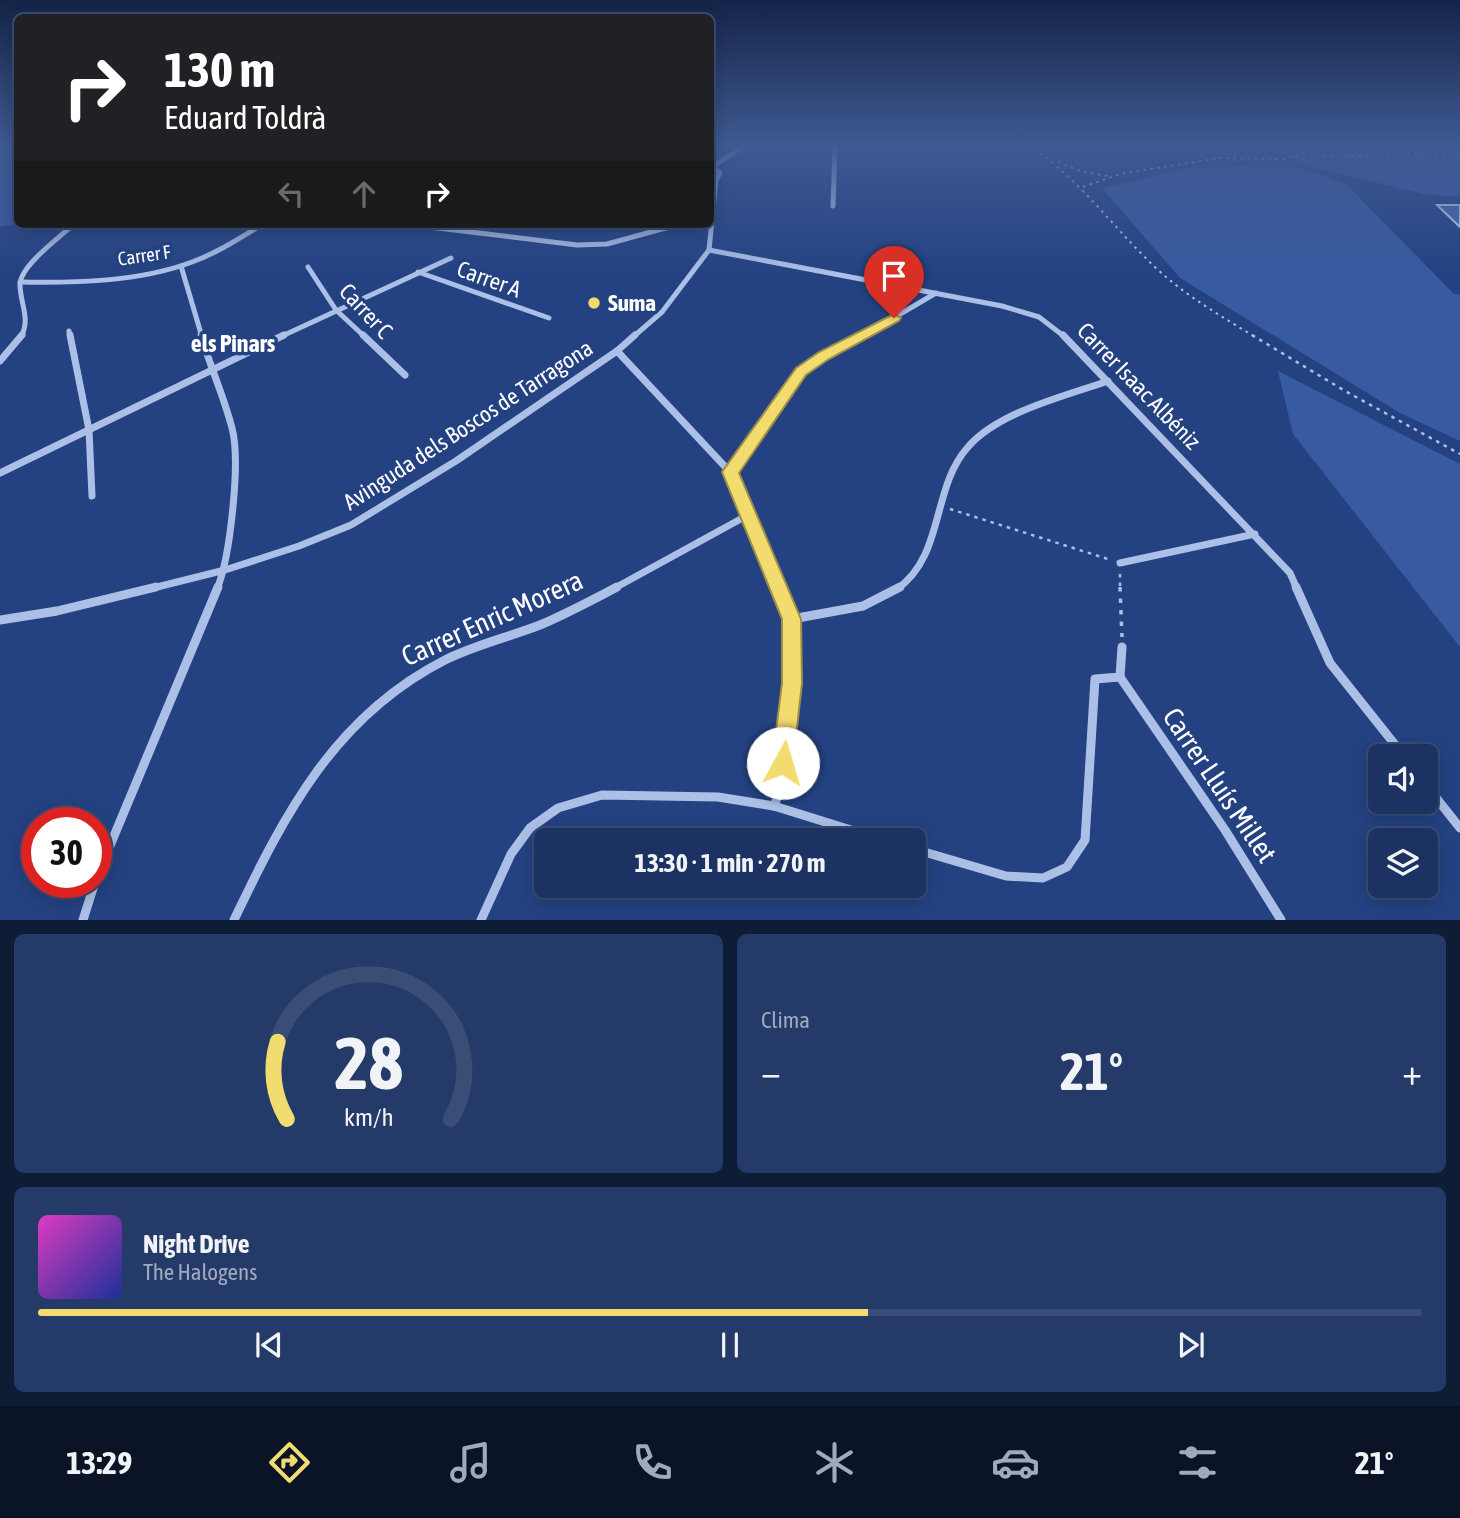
<!DOCTYPE html>
<html lang="es">
<head>
<meta charset="utf-8">
<style>
	:root { --surface:#1b3262; --page:#243a68; --text:#f1f3f6; --muted:#a0aabe; --line:#394d77; --accent:#f2db6f }
	body { margin:0; font-family:"Asap Condensed",sans-serif; background:var(--page); color:var(--text); height:100vh; display:flex; flex-direction:column; font-size:26px; white-space:nowrap }
	* { box-sizing:border-box; margin:0 }
	p { font-size:23px; color:var(--muted) }
	.icon { flex:none; width:38px; height:38px; fill:none; stroke:currentColor; stroke-width:2; stroke-linecap:round; stroke-linejoin:round }
	.map { position:relative; height:920px; overflow:hidden }
	.sheet { display:flex; flex-direction:column; gap:14px; padding:14px; background:#0f1c36; flex:1 }
	.sheet>* { flex:none }
	.guide { position:absolute; left:14px; top:14px; width:700px; height:214px; border-radius:10px; box-shadow:0 4px 18px #0003,0 0 0 2px var(--line); background:#202124; color:#fff; overflow:hidden }
	.tools { position:absolute; left:1368px; top:744px; display:grid; gap:14px }
	.tools a { display:grid; place-items:center; width:70px; height:70px; border-radius:10px; background:var(--surface); box-shadow:0 4px 18px #0003,0 0 0 2px var(--line); font-size:35px }
	.speed { position:absolute; left:21px; top:807px; display:flex; gap:14px; font-size:35px; font-weight:700; text-align:center }
	.speed>* { display:grid; place-content:center; width:91px; height:91px; border-radius:50%; background:var(--surface); box-shadow:0 4px 18px #0003,0 0 0 2px var(--line); line-height:1 }
	.speed .limit { border:10px solid #d22; background:#fff; color:#111 }
	.pin { position:absolute; display:grid; place-items:center; width:60px; height:60px; color:#fff; margin:-72px -30px; border-radius:50% 50% 50% 0; rotate:-45deg; box-shadow:0 0 7px #0007 }
	.pin .icon { rotate:45deg }
	.me { position:absolute; width:77px; margin:-38px; rotate:6deg; stroke-linejoin:round; filter:drop-shadow(0 0 5px #0008) }
	.turn { display:flex; align-items:center; gap:24px; height:147px; padding:0 35px; font-size:32px }
	.turn .icon { width:91px; height:91px; stroke-width:2.5 }
	.turn b { display:block; font-size:49px; line-height:60px }
	.lanes { display:flex; align-items:center; height:66px; padding:0 35px; background:#0003; justify-content:center; gap:35px; direction:ltr }
	.lanes .off { opacity:.35 }
	.big { font-size:52px; font-weight:700; line-height:1.1 }
	.sheet .widget { flex:1; display:flex; flex-direction:column; justify-content:center; gap:10px; min-width:0; padding:0 24px; border-radius:10px; background:var(--page) }
	.sheet .dial { align-items:center; gap:0 }
	.dial svg { height:182px; overflow:visible; fill:none; stroke:var(--line); stroke-width:7; stroke-linecap:round; text-anchor:middle }
	.dial text { fill:var(--text); stroke:none }
	.song { display:flex; align-items:center; gap:21px }
	.cover { width:84px; height:84px; border-radius:10px; background:linear-gradient(135deg,hsl(310 70% 55%),hsl(230 70% 35%)) }
	.played { height:7px; border-radius:4px; background:linear-gradient(90deg,var(--accent) 60%,var(--line) 60%) }
	.keys { display:flex; justify-content:space-around; direction:ltr }
	.heat { display:flex; justify-content:space-between; align-items:center; font-size:38px; direction:ltr }
	.sheet .tiles { flex:1; display:grid; gap:14px; grid-template-columns:1fr 1fr }
	.widget:last-child { grid-column:span 2 }
	.trip { position:absolute; left:534px; top:828px; width:392px; height:70px; border-radius:10px; background:var(--surface); box-shadow:0 4px 18px #0003,0 0 0 2px var(--line); font-weight:700; line-height:70px; text-align:center }
	.tab-bar { display:flex; height:112px; justify-content:space-around; align-items:center; background:#0b1427; color:var(--muted) }
	.tab-bar .icon { width:49px; height:49px }
	.tab-bar .current { color:var(--accent) }
	.tab-bar b { font-size:32px; color:var(--text) }
	.map>svg:first-child { display:block }
	.green { fill:#385aa0 }
	.building { fill:#4c6bab; stroke:#cfdcf6; stroke-width:2 }
	.lines { fill:none; stroke-linecap:round; stroke-linejoin:round }
	.path-far2 { stroke:#acc0e7; stroke-width:2; stroke-dasharray:2.5 4.5; stroke-linecap:butt }
	.path-far1 { stroke:#acc0e7; stroke-width:2.5; stroke-dasharray:3.5 5; stroke-linecap:butt }
	.path { stroke:#acc0e7; stroke-width:3.5; stroke-dasharray:4.5 7; stroke-linecap:butt }
	.minor-far2 { stroke:#acc0e7; stroke-width:5 }
	.minor-far1 { stroke:#acc0e7; stroke-width:7 }
	.minor { stroke:#acc0e7; stroke-width:9 }
	.route { fill:#f2db6f; stroke:#9d8e48; stroke-width:2 }
	.poi-dot { fill:#f2db6f; stroke:#244282; stroke-width:2.5 }
	.labels { text-anchor:middle; dominant-baseline:central; stroke-width:7; stroke-linejoin:round; paint-order:stroke }
	.far-street-label { font-size:19px; fill:#fff; stroke:#244282 }
	.street-label { font-size:23px; fill:#fff; stroke:#244282 }
	.poi-label { font-size:23px; font-weight:bold; fill:#fff; stroke:#244282; text-anchor:start }
	.neighbourhood-label { font-size:24px; font-weight:bold; fill:#fff; stroke:#244282 }
	.near-street-label { font-size:28px; fill:#fff; stroke:#244282 }
</style>
</head>
<body>
<div class="map">
<svg width="1460" height="920" viewBox="0 0 1460 920">
	<rect width="100%" height="100%" fill="#244282"/>
	<g class="green">
		<path d="M0 145H17L18 223 0 227Z"/>
		<path d="M1429 145H1460V196L1427 195 1297 163 1272 147 1414 149Z"/>
		<path d="M1241 166 1301 169 1346 184 1454 294H1460V441L1400 413 1180 278 1102 188 1186 169Z"/>
		<path d="M1278 371 1460 464V647L1293 434Z"/>
	</g>
	<path class="building" d="M1437 205H1460V227Z"/>
	<g class="lines">
		<g class="path-far2">
			<path d="M1029 145C1080 179 1113 228 1157 269 1186 296 1221 316 1255 337"/>
			<path d="M1058 162 1080 171 1108 176"/>
			<path d="M1083 187 1120 174 1219 158 1283 159 1305 153 1335 157 1400 153 1460 155"/>
		</g>
		<g class="path-far1">
			<path d="M1252 335 1345 391 1460 454"/>
			<path d="M950 509 1111 560"/>
			<path d="M1120 574V589"/>
		</g>
		<path class="path" d="M1120 587 1122 637"/>
		<g class="minor-far2">
			<path d="M713 166 746 145"/>
			<path d="M833 206 835 145"/>
			<path d="M405 224 577 245 607 244 680 224"/>
			<path d="M709 250 1002 306 1039 317 1065 337"/>
			<path d="M181 266 202 337"/>
			<path d="M308 267 336 310 365 337"/>
			<path d="M418 272 549 318"/>
			<path d="M20 282C75 283 139 282 192 262 217 253 240 238 263 224"/>
			<path d="M69 331 70 337"/>
			<path d="M21 337C31 318 20 304 20 284 21 265 60 237 74 224"/>
			<path d="M280 337 451 258"/>
			<path d="M633 337 662 312 709 250 716 180 720 173 710 165"/>
			<path d="M861 337 936 293"/>
		</g>
		<g class="minor-far1">
			<path d="M70 335 89 430 92 496"/>
			<path d="M201 335C210 366 224 397 232 428 241 461 230 558 217 589"/>
			<path d="M363 335 405 375"/>
			<path d="M1063 335 1290 573 1297 589"/>
			<path d="M617 351 730 472 779 589"/>
			<path d="M0 361 22 335"/>
			<path d="M730 472 801 372 824 356 865 335"/>
			<path d="M0 473 284 335"/>
			<path d="M1120 563 1255 534"/>
			<path d="M149 589 225 570 299 546 351 525 456 461 617 351 635 335"/>
			<path d="M613 589 748 515"/>
			<path d="M897 589C945 555 931 488 968 447 998 412 1065 396 1108 381"/>
		</g>
		<g class="minor">
			<path d="M1296 587 1330 663 1404 756"/>
			<path d="M792 619 863 606 900 587"/>
			<path d="M0 620 57 611 156 587"/>
			<path d="M1120 677 1225 830 1281 920"/>
			<path d="M1426 785 1460 828"/>
			<path d="M774 806 780 790 792 683V619L778 587"/>
			<path d="M914 849 1006 876 1043 878 1067 867 1085 840 1095 679 1120 677 1122 647"/>
			<path d="M96 879 218 587"/>
			<path d="M83 920 95 882"/>
			<path d="M234 920C285 813 335 716 445 660 475 645 509 637 540 625 566 614 592 600 617 587"/>
			<path d="M481 920 511 854 530 828 558 808 602 795 718 797 774 806 883 840"/>
		</g>
	</g>
	<linearGradient id="sky" x2="0" y2="1"><stop stop-color="#142448"/><stop offset="0.53" stop-color="#3f5a92"/><stop offset="1" stop-color="#3f5a92" stop-opacity="0"/></linearGradient>
	<rect width="1460" height="274" fill="url(#sky)"/>
	<path class="route" d="M894 314 901 318 899 321 829 359 806 375 739 473 801 619 802 683 793 763 790 771 783 774 775 771 772 763 782 683V619L722 472 796 368 819 352Z"/>
	<circle class="poi-dot" cx="594" cy="303" r="7"/>
	<g class="labels">
		<g class="far-street-label">
			<text transform="translate(144 255) rotate(-8)">Carrer F</text>
		</g>
		<g class="street-label">
			<text transform="translate(489 279) rotate(20)">Carrer A</text>
			<text transform="translate(366 311) rotate(47)">Carrer C</text>
			<text transform="translate(1139 386) rotate(46)">Carrer Isaac Albéniz</text>
			<text transform="translate(468 425) rotate(-33)">Avinguda dels Boscos de Tarragona</text>
		</g>
		<g class="poi-label">
			<text x="608" y="303">Suma</text>
		</g>
		<g class="neighbourhood-label">
			<text x="233" y="343">els Pinars</text>
		</g>
		<g class="near-street-label">
			<text transform="translate(492 618) rotate(-24)">Carrer Enric Morera</text>
			<text transform="translate(1220 785) rotate(56)">Carrer Lluís Millet</text>
		</g>
	</g>
</svg>
<div class="tools">
<a><svg class="icon" aria-label="sound" viewBox="0 0 24 24"><path d="M4 9h4l5-4v14l-5-4H4zM17 9q2 3 0 6"/></svg></a>
<a><svg class="icon" aria-label="layers" viewBox="0 0 24 24"><path d="M12 4l9 5-9 5-9-5zM3 14l9 5 9-5"/></svg></a>
</div>
<div class="speed"><div class="limit">30</div></div>
<div class="pin" style="left:894px;top:318px;background:#d93025"><svg class="icon" aria-label="arrive" viewBox="0 0 24 24"><path d="M6 21V4h12l-3 4 3 4H6"/></svg></div>
<svg class="me" style="left:783px;top:763px" viewBox="-20 -20 40 40"><circle r="19" fill="#fff"/><path d="M0-13L10 11 0 6-10 11z" fill="#f2db6f"/></svg>
<div class="trip">13:30 · 1 min · 270 m</div>
<div class="guide">
<div class="turn"><svg class="icon" aria-label="right" viewBox="0 0 24 24"><path d="M7 20v-9h11M14 6l5 5-5 5"/></svg><div><b>130 m</b>Eduard Toldrà</div></div>
<div class="lanes"><svg class="icon off" aria-label="left" viewBox="0 0 24 24"><path d="M17 20v-9H6M10 6l-5 5 5 5"/></svg><svg class="icon off" aria-label="ahead" viewBox="0 0 24 24"><path d="M12 20V5M6 11l6-6 6 6"/></svg><svg class="icon" aria-label="right" viewBox="0 0 24 24"><path d="M7 20v-9h11M14 6l5 5-5 5"/></svg></div>
</div>
</div>
<section class="sheet">
<div class="tiles">
<div class="widget dial"><svg viewBox="0 0 100 80">
<path d="M14 69A42 42 0 1 1 86 69"/>
<path d="M14 69A42 42 0 0 1 10 35" stroke="#f2db6f"/>
<text x="50" y="56" font-size="32" font-weight="700">28</text>
<text x="50" y="72" font-size="11">km/h</text>
</svg></div>
<div class="widget"><p>Clima</p>
<div class="heat"><a>−</a><b class="big">21°</b><a>+</a></div>
</div>
<div class="widget">
<div class="song"><i class="cover"></i><div><b>Night Drive</b><p>The Halogens</p></div></div>
<div class="played"></div>
<div class="keys"><svg class="icon" aria-label="previous" viewBox="0 0 24 24"><path d="M18 5L8 12l10 7zM5 5v14"/></svg><svg class="icon" aria-label="pause" viewBox="0 0 24 24"><path d="M8 5v14M16 5v14"/></svg><svg class="icon" aria-label="next" viewBox="0 0 24 24"><path d="M6 5l10 7-10 7zM19 5v14"/></svg></div>
</div>
</div>
</section>
<nav class="tab-bar">
<b>13:29</b>
<svg class="icon current" aria-label="directions" viewBox="0 0 24 24"><path d="M12 3l9 9-9 9-9-9zM9 14v-3h6M13 9l2 2-2 2"/></svg>
<svg class="icon" aria-label="music" viewBox="0 0 24 24"><path d="M9 18V5l10-2v13"/><circle cx="6" cy="18" r="3"/><circle cx="16" cy="16" r="3"/></svg>
<svg class="icon" aria-label="phone" viewBox="0 0 24 24"><path d="M5 4h4l2 5-3 2q2 4 5 5l2-3 5 2v4C11 20 4 13 5 4z"/></svg>
<svg class="icon" aria-label="climate" viewBox="0 0 24 24"><path d="M12 3v18M4 7l16 10M4 17L20 7"/></svg>
<svg class="icon" aria-label="car" viewBox="0 0 24 24"><path d="M5 17H2v-5l4-1 3-4h7l3 4 3 1v5h-3M9 17h6M6 11h13"/><circle cx="7" cy="17" r="2"/><circle cx="17" cy="17" r="2"/></svg>
<svg class="icon" aria-label="filters" viewBox="0 0 24 24"><path d="M4 7h16M4 17h16"/><circle cx="9" cy="7" r="2"/><circle cx="15" cy="17" r="2"/></svg>
<b>21°</b>
</nav>
</body>
</html>
